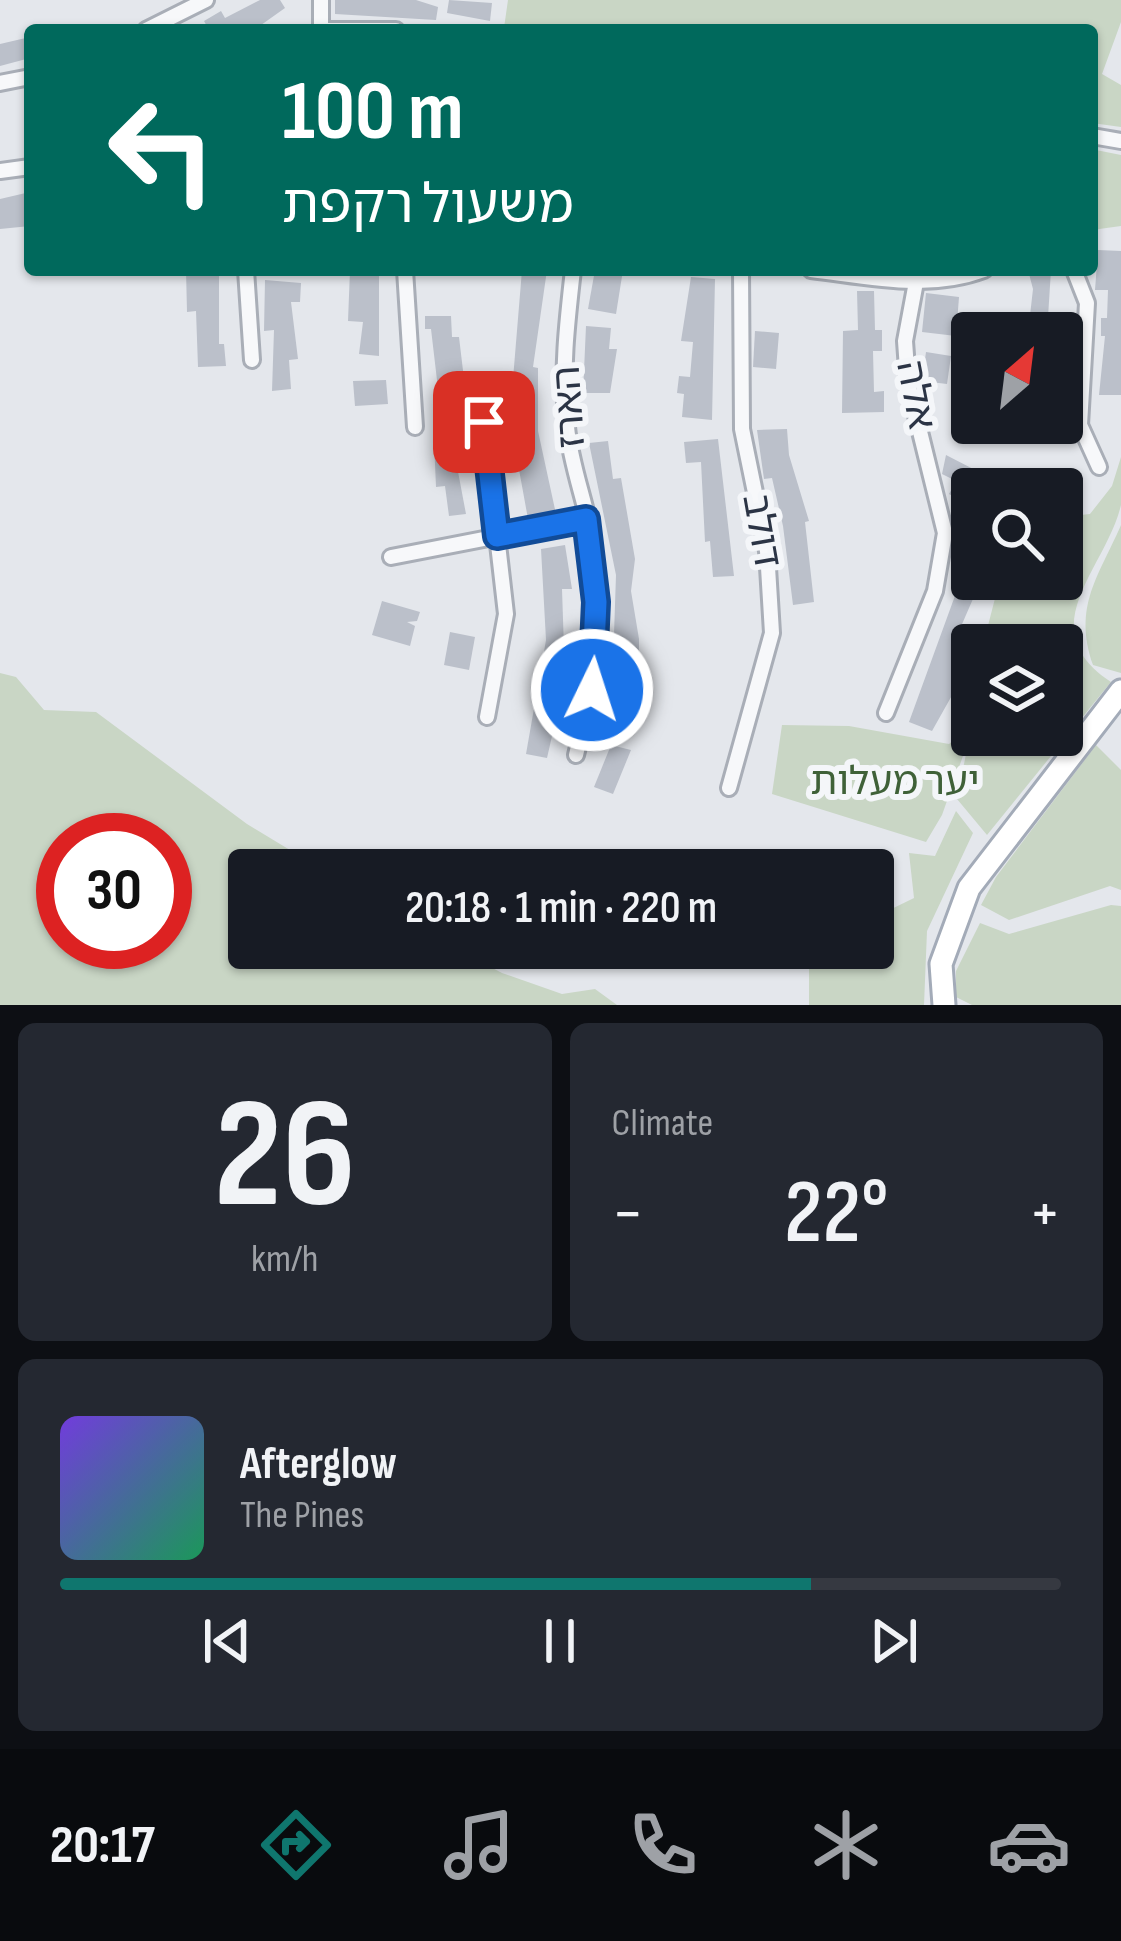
<!DOCTYPE html>
<html lang="en">
<head>
<meta charset="utf-8">
<style>
	:root { --surface:#171b24; --page:#242831; --text:#f1f3f6; --muted:#9ea1a6; --line:#363941; --accent:#0f766e }
	body { margin:0; font-family:"Sofia Sans Condensed","Noto Sans Hebrew",sans-serif; background:var(--page); color:var(--text); height:100vh; display:flex; flex-direction:column; font-size:45px; white-space:nowrap }
	* { box-sizing:border-box; margin:0 }
	p { font-size:39px; color:var(--muted) }
	.icon { flex:none; width:66px; height:66px; fill:none; stroke:currentColor; stroke-width:2; stroke-linecap:round; stroke-linejoin:round }
	.map { position:relative; height:1005px; overflow:hidden }
	.side { display:flex; flex-direction:column; gap:18px; padding:18px; background:#0d0f14; flex:1 }
	.side>* { flex:none }
	.guide { position:absolute; left:24px; top:24px; width:1074px; height:252px; border-radius:12px; box-shadow:0 3px 9px #0004; background:#00695c; color:#fff; overflow:hidden }
	.needle { width:78px; rotate:28deg }
	.fabs { position:absolute; left:951px; top:312px; display:grid; gap:24px }
	.fabs a { display:grid; place-items:center; width:132px; height:132px; border-radius:12px; background:var(--surface); box-shadow:0 3px 9px #0004; font-size:60px }
	.speed { position:absolute; left:36px; top:813px; display:flex; gap:24px; font-size:60px; font-weight:700; text-align:center }
	.speed>* { display:grid; place-content:center; width:156px; height:156px; border-radius:50%; background:var(--surface); box-shadow:0 3px 9px #0004; line-height:1 }
	.speed .limit { border:18px solid #d22; background:#fff; color:#111 }
	.pin { position:absolute; display:grid; place-items:center; width:102px; height:102px; color:#fff; margin:-51px; border-radius:24px; box-shadow:0 6px 18px #0006 }
	.me { position:absolute; width:132px; margin:-66px; rotate:4deg; stroke-linejoin:round; filter:drop-shadow(0 0 9px #0008) }
	.turn { display:flex; align-items:center; gap:42px; height:252px; padding:0 60px; font-size:54px }
	.turn .icon { width:156px; height:156px; stroke-width:2.5 }
	.turn b { display:block; font-size:84px; line-height:102px }
	.big { font-size:90px; font-weight:600; line-height:1.1 }
	.side .widget { flex:1; display:flex; flex-direction:column; justify-content:center; gap:18px; min-width:0; padding:0 42px; border-radius:18px; background:var(--page) }
	.side .dial { align-items:center; gap:0 }
	.dial b { font-size:156px; line-height:1 }
	.song { display:flex; align-items:center; gap:36px }
	.cover { width:144px; height:144px; border-radius:18px; background:linear-gradient(135deg,hsl(260 70% 55%),hsl(150 70% 35%)) }
	.played { height:12px; border-radius:6px; background:linear-gradient(90deg,var(--accent) 75%,var(--line) 75%) }
	.keys { display:flex; justify-content:space-around; direction:ltr }
	.heat { display:flex; justify-content:space-between; align-items:center; font-size:66px; direction:ltr }
	.side .tiles { flex:1; display:grid; gap:18px; grid-template-columns:1fr 1fr }
	.widget:last-child { grid-column:span 2 }
	.trip { position:absolute; left:228px; top:849px; width:666px; height:120px; border-radius:12px; background:var(--surface); box-shadow:0 3px 9px #0004; font-weight:600; line-height:120px; text-align:center }
	.tab-bar { display:flex; height:192px; justify-content:space-around; align-items:center; background:#090b0e; color:var(--muted) }
	.tab-bar .icon { width:84px; height:84px }
	.tab-bar .active { color:var(--accent) }
	.tab-bar b { font-size:54px; color:var(--text) }
	.map>svg:first-child { display:block }
	.green { fill:#c9d6c5; fill-rule:evenodd }
	.building { fill:#bbc0ca }
	.lines { fill:none; stroke-linecap:round; stroke-linejoin:round }
	.street-casing { stroke:#a9aeb7; stroke-width:20 }
	.primary-casing { stroke:#a3abb8; stroke-width:27 }
	.street { stroke:#f7f8fa; stroke-width:14 }
	.primary { stroke:#fff; stroke-width:21 }
	.route-casing { stroke:#114b97; stroke-width:30 }
	.route { stroke:#1a73e8; stroke-width:21 }
	.labels { text-anchor:middle; dominant-baseline:central; stroke-width:12; stroke-linejoin:round; paint-order:stroke }
	.street-label { font-size:39px; fill:#2b3445; stroke:#f4f6f9 }
	.park-label { font-size:39px; fill:#3f6138; stroke:#f4f6f9 }
</style>
</head>
<body>
<div class="map">
<svg width="1121" height="1005" viewBox="0 0 1121 1005">
	<rect width="100%" height="100%" fill="#e4e7ec"/>
	<g class="green">
		<path d="M508 0H1121V22L1102 74 1121 85V127L1092 123V30H517L504 28Z"/>
		<path d="M1096 150 1121 155V226L1092 230Z"/>
		<path d="M1121 457C1121 472 1121 491 1121 505 1106 569 1029 628 1111 682L987 835 957 799 969 739 942 815 926 842 772 794 782 725 849 726 949 744 972 724V735H1062V645H983L1000 579H1062V517L1090 514 1112 486Z"/>
		<path d="M1121 525V673L1093 665C1073 606 1098 578 1121 525Z"/>
		<path d="M0 673 16 677 44 710 96 712 247 824 323 870H249V948H454L502 973 562 994 595 989 617 1005H0ZM63 840H165V942H63Z"/>
		<path d="M1096 745 1121 770V890L1110 886 1009 920 981 905 996 877Z"/>
		<path d="M956 811 973 833 927 931 924 1005H809V961L785 948H873V918L914 898 909 853 935 856Z"/>
		<path d="M1111 905 1121 906V1005H972L956 997V971L980 923 1009 934Z"/>
	</g>
	<g class="building">
		<path d="M260 0H280L285 8 254 30H209L204 21 221 11 225 18Z"/>
		<path d="M335 0H416L438 7 436 20 335 14Z"/>
		<path d="M449 0 492 3 490 21 447 13Z"/>
		<path d="M30 37V58L0 66V44Z"/>
		<path d="M30 192V226L0 229V199Z"/>
		<path d="M1098 250 1121 251V395H1099L1105 336H1101V318H1107L1108 290H1095Z"/>
		<path d="M186 270H219V344H224L226 366 198 367 196 311 187 312Z"/>
		<path d="M350 270H379V356L359 354 363 322 348 321Z"/>
		<path d="M522 270H547L533 367 538 368V431L556 514 528 519 518 464 511 465 508 444 515 443 512 391Z"/>
		<path d="M595 270H623L616 314 588 309Z"/>
		<path d="M1028 270H1051L1047 333H1028L1033 289Z"/>
		<path d="M691 277 715 279 712 420 682 417 684 394 677 393 679 376 690 377 693 342 681 341Z"/>
		<path d="M265 280 301 283 300 302H291L298 359 289 360 291 389 272 391 274 330 264 331Z"/>
		<path d="M857 291H874L875 330H882V351H873L874 392 884 391V412L842 413 843 331 858 330Z"/>
		<path d="M926 293 959 297 956 336 922 332Z"/>
		<path d="M425 316H451L452 337H459L469 421H462L467 460 456 461 466 514 449 516 445 486 436 487 434 441 444 440 431 329H425Z"/>
		<path d="M586 326 611 328 609 349H617L610 393H583Z"/>
		<path d="M755 331 779 333 776 369 753 367Z"/>
		<path d="M926 352 951 356 947 384 922 381Z"/>
		<path d="M386 380 388 404 355 406 353 381Z"/>
		<path d="M787 429 789 455 809 521 805 522 814 602 793 605 783 526 772 478 764 479 757 430Z"/>
		<path d="M718 439 734 576 713 577 710 541 705 542 701 462 686 463 684 442Z"/>
		<path d="M608 441 613 479 621 478 635 559 631 591 639 639V668L621 738 601 733 619 664H613L616 575 589 443Z"/>
		<path d="M946 455 979 472 971 487 972 535 959 528 971 506 949 494 956 481 942 474Z"/>
		<path d="M565 545 572 589H562L565 679 547 758 526 754 546 640 541 549Z"/>
		<path d="M972 553V581L979 585 956 638 951 660 961 664 955 690 932 731 909 722 956 593 952 590Z"/>
		<path d="M382 601 420 612 417 621 407 622 415 626 410 646 372 635Z"/>
		<path d="M450 632 475 637 469 670 444 665Z"/>
		<path d="M611 745 631 750 613 794 594 787Z"/>
	</g>
	<g class="lines">
		<defs>
			<g id="street">
				<path d="M321 0V30"/>
				<path d="M146 30 206 0"/>
				<path d="M320 30H396"/>
				<path d="M0 83 30 77"/>
				<path d="M1092 136 1121 141"/>
				<path d="M0 171 30 167"/>
				<path d="M246 270 252 360"/>
				<path d="M405 270 415 427"/>
				<path d="M573 270C567 322 561 374 567 427 571 467 587 505 593 544 605 615 593 687 576 755"/>
				<path d="M811 270C869 277 928 291 984 270"/>
				<path d="M1074 270 1087 303 1080 425 1099 467"/>
				<path d="M484 422 506 614 487 717"/>
				<path d="M391 557 587 519"/>
				<path d="M886 713 935 591 945 533 908 383 905 341 916 282"/>
				<path d="M729 788 772 633 767 551 742 429 741 270"/>
			</g>
			<path id="primary" d="M944 1005 941 964 969 888 1121 691"/>
		</defs>
		<use href="#street" class="street-casing"/>
		<use href="#primary" class="primary-casing"/>
		<use href="#street" class="street"/>
		<use href="#primary" class="primary"/>
	</g>
	<g class="lines">
		<defs>
			<path id="route" d="M484 422 497 536 586 519 596 602 592 690"/>
		</defs>
		<use href="#route" class="route-casing"/>
		<use href="#route" class="route"/>
	</g>
	<g class="labels">
		<g class="street-label">
			<text transform="translate(915 395) rotate(79)">אלה</text>
			<text transform="translate(570 407) rotate(-94)">הארז</text>
			<text transform="translate(761 531) rotate(80)">דולב</text>
		</g>
		<g class="park-label">
			<text x="895" y="782">יער מעלות</text>
		</g>
	</g>
</svg>
<div class="fabs">
<a><svg class="needle" viewBox="-14 -14 28 28"><path d="M0-13l5 13h-10z" fill="#e53935"/><path d="M0 13l5-13h-10z" fill="#9ea1a6"/></svg></a>
<a><svg class="icon" aria-label="search" viewBox="0 0 24 24"><circle cx="10" cy="10" r="6"/><path d="M15 15l6 6"/></svg></a>
<a><svg class="icon" aria-label="layers" viewBox="0 0 24 24"><path d="M12 4l9 5-9 5-9-5zM3 14l9 5 9-5"/></svg></a>
</div>
<div class="speed"><div class="limit">30</div></div>
<div class="pin" style="left:484px;top:422px;background:#d93025"><svg class="icon" aria-label="arrive" viewBox="0 0 24 24"><path d="M6 21V4h12l-3 4 3 4H6"/></svg></div>
<svg class="me" style="left:592px;top:690px" viewBox="-20 -20 40 40"><circle r="17" fill="#1a73e8" stroke="#fff" stroke-width="3"/><path d="M0-11L8 9 0 5-8 9z" fill="#fff"/></svg>
<div class="trip">20:18 · 1 min · 220 m</div>
<div class="guide">
<div class="turn"><svg class="icon" aria-label="left" viewBox="0 0 24 24"><path d="M17 20v-9H6M10 6l-5 5 5 5"/></svg><div><b>100 m</b>משעול רקפת</div></div>
</div>
</div>
<section class="side">
<div class="tiles">
<div class="widget dial"><b>26</b><p>km/h</p></div>
<div class="widget"><p>Climate</p>
<div class="heat"><a>−</a><b class="big">22°</b><a>+</a></div>
</div>
<div class="widget">
<div class="song"><i class="cover"></i><div><b>Afterglow</b><p>The Pines</p></div></div>
<div class="played"></div>
<div class="keys"><svg class="icon" aria-label="previous" viewBox="0 0 24 24"><path d="M18 5L8 12l10 7zM5 5v14"/></svg><svg class="icon" aria-label="pause" viewBox="0 0 24 24"><path d="M8 5v14M16 5v14"/></svg><svg class="icon" aria-label="next" viewBox="0 0 24 24"><path d="M6 5l10 7-10 7zM19 5v14"/></svg></div>
</div>
</div>
</section>
<nav class="tab-bar">
<b>20:17</b>
<svg class="icon active" aria-label="directions" viewBox="0 0 24 24"><path d="M12 3l9 9-9 9-9-9zM9 14v-3h6M13 9l2 2-2 2"/></svg>
<svg class="icon" aria-label="music" viewBox="0 0 24 24"><path d="M9 18V5l10-2v13"/><circle cx="6" cy="18" r="3"/><circle cx="16" cy="16" r="3"/></svg>
<svg class="icon" aria-label="phone" viewBox="0 0 24 24"><path d="M5 4h4l2 5-3 2q2 4 5 5l2-3 5 2v4C11 20 4 13 5 4z"/></svg>
<svg class="icon" aria-label="climate" viewBox="0 0 24 24"><path d="M12 3v18M4 7l16 10M4 17L20 7"/></svg>
<svg class="icon" aria-label="car" viewBox="0 0 24 24"><path d="M5 17H2v-5l4-1 3-4h7l3 4 3 1v5h-3M9 17h6M6 11h13"/><circle cx="7" cy="17" r="2"/><circle cx="17" cy="17" r="2"/></svg>
</nav>
</body>
</html>
